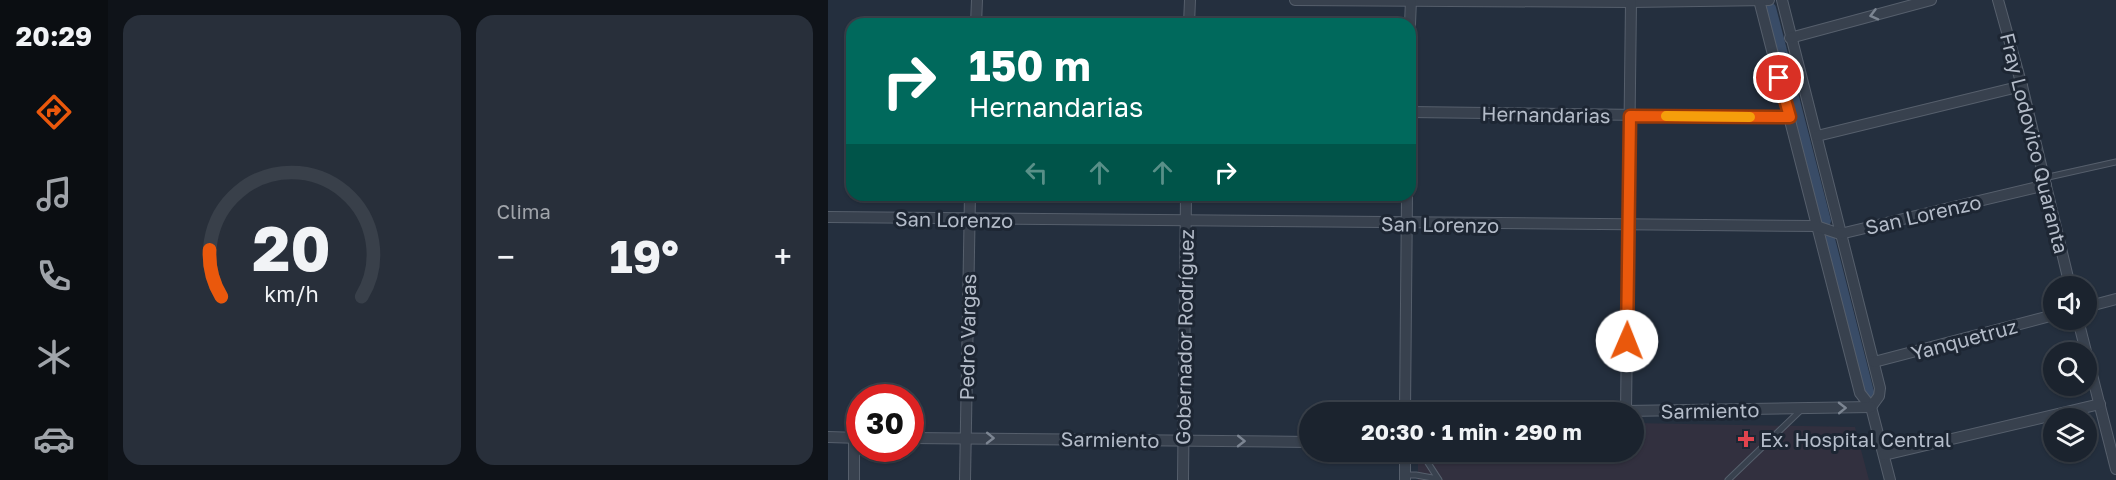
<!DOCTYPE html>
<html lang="es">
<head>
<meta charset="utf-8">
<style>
	:root { --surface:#1b232e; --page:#282f3a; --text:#f1f3f6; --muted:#a0a4aa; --line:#39404a; --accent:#ea580c }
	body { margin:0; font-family:"Golos Text",sans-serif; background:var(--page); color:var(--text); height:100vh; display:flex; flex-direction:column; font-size:22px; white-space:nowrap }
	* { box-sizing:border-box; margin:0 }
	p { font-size:20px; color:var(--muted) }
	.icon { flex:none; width:33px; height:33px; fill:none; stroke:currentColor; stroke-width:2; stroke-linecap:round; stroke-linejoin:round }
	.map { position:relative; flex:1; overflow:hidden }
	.panel { display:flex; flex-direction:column; gap:15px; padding:15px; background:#0f1319; width:720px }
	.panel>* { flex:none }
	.hud { position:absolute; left:18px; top:18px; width:570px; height:183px; border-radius:18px; box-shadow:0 2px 4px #0004,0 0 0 2px var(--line); background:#00695c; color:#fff; overflow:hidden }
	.fabs { position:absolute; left:1215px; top:276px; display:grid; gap:12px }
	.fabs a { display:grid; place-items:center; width:54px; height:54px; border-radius:50%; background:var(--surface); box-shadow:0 2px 4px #0004,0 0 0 2px var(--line); font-size:30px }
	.speed { position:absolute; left:18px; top:384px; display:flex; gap:12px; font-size:30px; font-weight:700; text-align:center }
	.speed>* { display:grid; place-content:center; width:78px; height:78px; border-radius:50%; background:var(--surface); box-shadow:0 2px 4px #0004,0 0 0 2px var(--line); line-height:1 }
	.speed .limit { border:9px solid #d22; background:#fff; color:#111 }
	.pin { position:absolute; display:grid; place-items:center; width:51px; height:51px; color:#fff; margin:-26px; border:3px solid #fff; border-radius:50%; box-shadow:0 2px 6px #0007 }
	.me { position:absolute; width:66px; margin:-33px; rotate:1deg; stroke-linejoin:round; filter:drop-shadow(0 0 4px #0008) }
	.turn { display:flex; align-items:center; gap:21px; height:126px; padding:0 24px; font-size:27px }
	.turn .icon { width:78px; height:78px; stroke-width:2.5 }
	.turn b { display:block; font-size:42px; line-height:51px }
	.lanes { display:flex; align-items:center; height:57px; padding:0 24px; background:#0003; justify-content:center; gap:30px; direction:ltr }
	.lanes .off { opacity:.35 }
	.big { font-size:45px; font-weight:700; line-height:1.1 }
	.panel .widget { flex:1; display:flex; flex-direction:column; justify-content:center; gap:9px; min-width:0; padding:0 21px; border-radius:18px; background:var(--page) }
	.panel .dial { align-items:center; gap:0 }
	.dial svg { height:156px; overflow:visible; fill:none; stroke:var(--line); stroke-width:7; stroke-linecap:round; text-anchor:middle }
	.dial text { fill:var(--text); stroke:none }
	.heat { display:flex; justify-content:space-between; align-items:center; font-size:33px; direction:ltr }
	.panel .tiles { flex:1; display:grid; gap:15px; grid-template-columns:repeat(2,1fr) }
	.trip { position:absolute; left:471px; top:402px; width:345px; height:60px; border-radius:30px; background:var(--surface); box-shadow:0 2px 4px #0004,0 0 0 2px var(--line); font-weight:700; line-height:60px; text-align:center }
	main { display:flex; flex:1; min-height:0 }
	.tabs { display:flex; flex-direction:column; width:108px; justify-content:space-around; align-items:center; background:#0b0e12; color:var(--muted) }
	.tabs .icon { width:42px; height:42px }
	.tabs .on { color:var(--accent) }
	.tabs b { font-size:27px; color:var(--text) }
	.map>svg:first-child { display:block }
	.medical { fill:#32303f }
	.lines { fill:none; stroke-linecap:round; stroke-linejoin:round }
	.canal { stroke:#394c67; stroke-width:10 }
	.lane-casing { stroke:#565f6c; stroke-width:7 }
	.street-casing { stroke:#565f6c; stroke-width:12 }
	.lane { stroke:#38414e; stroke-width:5 }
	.street { stroke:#38414e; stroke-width:10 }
	.oneway { stroke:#7c8592 }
	.route-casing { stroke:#983908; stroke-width:15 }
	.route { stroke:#ea580c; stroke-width:10 }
	.slow { stroke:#f59e0b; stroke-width:10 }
	.health-dot { fill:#e0444e; stroke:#1d2633; stroke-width:2 }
	.labels { text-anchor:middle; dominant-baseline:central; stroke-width:6; stroke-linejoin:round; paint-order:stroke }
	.street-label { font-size:20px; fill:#b4bcc9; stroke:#1d2633 }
	.poi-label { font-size:20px; fill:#b4bcc9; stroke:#1d2633; text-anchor:start }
</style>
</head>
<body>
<main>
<nav class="tabs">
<b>20:29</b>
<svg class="icon on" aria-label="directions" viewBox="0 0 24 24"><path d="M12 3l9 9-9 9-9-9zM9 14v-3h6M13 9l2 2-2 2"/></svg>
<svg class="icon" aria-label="music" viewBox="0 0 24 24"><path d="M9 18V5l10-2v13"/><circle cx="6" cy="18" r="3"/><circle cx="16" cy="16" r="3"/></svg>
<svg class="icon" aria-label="phone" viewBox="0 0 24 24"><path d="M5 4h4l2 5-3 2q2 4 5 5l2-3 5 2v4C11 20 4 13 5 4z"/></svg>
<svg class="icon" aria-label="climate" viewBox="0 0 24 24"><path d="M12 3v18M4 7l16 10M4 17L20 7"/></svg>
<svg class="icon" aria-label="car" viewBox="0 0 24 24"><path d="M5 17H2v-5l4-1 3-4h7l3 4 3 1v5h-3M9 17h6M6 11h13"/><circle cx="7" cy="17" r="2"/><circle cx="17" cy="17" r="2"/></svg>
</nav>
<section class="panel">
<div class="tiles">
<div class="widget dial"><svg viewBox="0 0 100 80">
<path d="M14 69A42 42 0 1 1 86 69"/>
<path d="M14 69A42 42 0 0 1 8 45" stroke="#ea580c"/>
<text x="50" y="56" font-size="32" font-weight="700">20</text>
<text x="50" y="72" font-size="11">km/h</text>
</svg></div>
<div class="widget"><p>Clima</p>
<div class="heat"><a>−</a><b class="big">19°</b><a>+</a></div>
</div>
</div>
</section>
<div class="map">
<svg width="1288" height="480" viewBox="0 0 1288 480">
	<rect width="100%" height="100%" fill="#242f3e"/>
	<path class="medical" d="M806 423 1027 427 1041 480H590V452H806Z"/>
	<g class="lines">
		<g class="canal">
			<path d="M943 8 998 221"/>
			<path d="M1002 239 1042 396"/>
		</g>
		<defs>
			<g id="lane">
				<path d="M1216 178 1288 162"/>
				<path d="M593 452 611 480"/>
				<path d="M577 475H588L610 479"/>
				<path d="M900 480 973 410"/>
			</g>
			<g id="street">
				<path d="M467 0 803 2 941 0"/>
				<path d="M931 0 1032 393 1043 407 1062 480"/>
				<path d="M954 0 1052 388 1051 396 1043 407"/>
				<path d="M1170 0 1194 86 1242 286"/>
				<path d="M148 24 149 0"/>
				<path d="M361 24 362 0"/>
				<path d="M582 24 583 0"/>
				<path d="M962 38 1103 0"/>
				<path d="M582 112 962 117"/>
				<path d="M989 136 1194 86"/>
				<path d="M0 217 988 226 1012 234 1218 185"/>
				<path d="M1258 307 1288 299"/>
				<path d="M1250 320 1288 469"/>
				<path d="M1046 362 1226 315"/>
				<path d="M577 408 798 411 1043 407"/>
				<path d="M798 411 803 2"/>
				<path d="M577 412 579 195"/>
				<path d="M0 437 32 438"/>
				<path d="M82 438 482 442"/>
				<path d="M1056 455 1272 404"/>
				<path d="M26 480V438"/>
				<path d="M137 480 142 195"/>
				<path d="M355 480 358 195"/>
				<path d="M577 480V452"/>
			</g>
		</defs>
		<use href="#lane" class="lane-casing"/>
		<use href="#street" class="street-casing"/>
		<use href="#lane" class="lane"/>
		<use href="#street" class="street"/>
	</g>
	<defs><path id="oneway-chevron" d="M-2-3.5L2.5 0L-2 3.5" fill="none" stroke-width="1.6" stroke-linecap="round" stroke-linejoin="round" transform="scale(1.5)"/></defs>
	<g class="oneway">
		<use href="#oneway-chevron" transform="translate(1046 15) rotate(165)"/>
		<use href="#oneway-chevron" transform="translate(1014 408) rotate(-1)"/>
		<use href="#oneway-chevron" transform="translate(162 438) rotate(1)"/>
		<use href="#oneway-chevron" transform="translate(413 441) rotate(1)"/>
	</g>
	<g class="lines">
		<defs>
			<path id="route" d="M799 341 802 116 962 117 951 78"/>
		</defs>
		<use href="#route" class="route-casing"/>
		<use href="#route" class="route"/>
		<path class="slow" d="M838 116 922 117"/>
	</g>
	<path class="health-dot" d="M915 430h6v6h6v6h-6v6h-6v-6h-6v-6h6z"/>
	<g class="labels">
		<g class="street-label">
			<text transform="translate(718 114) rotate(1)">Hernandarias</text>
			<text transform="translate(1207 143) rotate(76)">Fray Lodovico Quaranta</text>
			<text transform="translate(1095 214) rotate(-13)">San Lorenzo</text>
			<text transform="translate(126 219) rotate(1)">San Lorenzo</text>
			<text transform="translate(612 224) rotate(1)">San Lorenzo</text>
			<text transform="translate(139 337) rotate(-89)">Pedro Vargas</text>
			<text transform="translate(356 337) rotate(-89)">Gobernador Rodríguez</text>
			<text transform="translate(1136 339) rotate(-15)">Yanquetruz</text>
			<text transform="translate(882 410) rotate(-1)">Sarmiento</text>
			<text transform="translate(282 439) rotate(1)">Sarmiento</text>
		</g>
		<g class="poi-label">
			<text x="932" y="439">Ex. Hospital Central</text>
		</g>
	</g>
</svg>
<div class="fabs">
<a><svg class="icon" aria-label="sound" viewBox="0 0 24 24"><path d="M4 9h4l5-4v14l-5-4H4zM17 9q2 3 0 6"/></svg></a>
<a><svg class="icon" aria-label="search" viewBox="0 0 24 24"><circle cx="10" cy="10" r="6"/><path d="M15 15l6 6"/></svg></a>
<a><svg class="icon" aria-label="layers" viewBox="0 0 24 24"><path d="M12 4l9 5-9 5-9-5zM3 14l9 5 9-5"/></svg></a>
</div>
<div class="speed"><div class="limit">30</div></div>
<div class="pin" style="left:951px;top:78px;background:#d93025"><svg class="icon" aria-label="arrive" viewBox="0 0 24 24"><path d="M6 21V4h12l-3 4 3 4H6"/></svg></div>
<svg class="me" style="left:799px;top:341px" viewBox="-20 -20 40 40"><circle r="19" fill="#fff"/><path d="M0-13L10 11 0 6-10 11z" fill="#ea580c"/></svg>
<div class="trip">20:30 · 1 min · 290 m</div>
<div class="hud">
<div class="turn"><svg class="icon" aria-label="right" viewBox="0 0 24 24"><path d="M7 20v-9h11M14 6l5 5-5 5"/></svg><div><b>150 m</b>Hernandarias</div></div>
<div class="lanes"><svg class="icon off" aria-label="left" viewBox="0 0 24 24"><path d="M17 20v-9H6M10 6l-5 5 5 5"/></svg><svg class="icon off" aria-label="ahead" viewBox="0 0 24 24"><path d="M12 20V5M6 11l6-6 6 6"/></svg><svg class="icon off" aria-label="ahead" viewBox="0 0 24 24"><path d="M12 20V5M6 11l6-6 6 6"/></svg><svg class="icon" aria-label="right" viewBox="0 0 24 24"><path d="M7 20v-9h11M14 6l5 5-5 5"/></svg></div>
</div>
</div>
</main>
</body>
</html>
